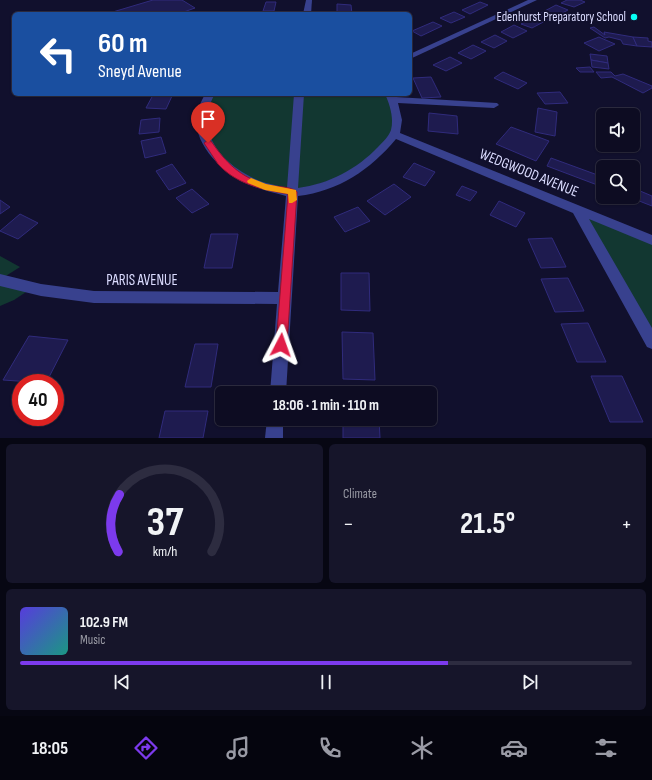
<!DOCTYPE html>
<html lang="en">
<head>
<meta charset="utf-8">
<style>
	:root { --surface:#0d0c22; --page:#16152a; --text:#f1f3f6; --muted:#9a9ba5; --line:#2d2c40; --accent:#7c3aed }
	body { margin:0; font-family:"Sofia Sans Condensed",sans-serif; background:var(--page); color:var(--text); height:100vh; display:flex; flex-direction:column; font-size:15px; white-space:nowrap }
	* { box-sizing:border-box; margin:0 }
	p { font-size:13px; color:var(--muted) }
	.icon { flex:none; width:22px; height:22px; fill:none; stroke:currentColor; stroke-width:2; stroke-linecap:round; stroke-linejoin:round }
	.map { position:relative; height:438px; overflow:hidden }
	.details { display:flex; flex-direction:column; gap:6px; padding:6px; background:#070713; flex:1 }
	.details>* { flex:none }
	.hud { position:absolute; left:12px; top:12px; width:400px; height:84px; border-radius:6px; box-shadow:0 1px 3px #0004,0 0 0 1px var(--line); background:#1a4fa0; color:#fff; overflow:hidden }
	.buttons { position:absolute; left:596px; top:108px; display:grid; gap:8px }
	.buttons a { display:grid; place-items:center; width:44px; height:44px; border-radius:6px; background:var(--surface); box-shadow:0 1px 3px #0004,0 0 0 1px var(--line); font-size:20px }
	.speed { position:absolute; left:12px; top:374px; display:flex; gap:8px; font-size:20px; font-weight:700; text-align:center }
	.speed>* { display:grid; place-content:center; width:52px; height:52px; border-radius:50%; background:var(--surface); box-shadow:0 1px 3px #0004,0 0 0 1px var(--line); line-height:1 }
	.speed .limit { border:6px solid #d22; background:#fff; color:#111 }
	.pin { position:absolute; display:grid; place-items:center; width:34px; height:34px; color:#fff; margin:-41px -17px; border-radius:50% 50% 50% 0; rotate:-45deg; box-shadow:0 0 4px #0007 }
	.pin .icon { rotate:45deg }
	.me { position:absolute; width:44px; margin:-22px; rotate:4deg; stroke-linejoin:round; filter:drop-shadow(0 0 3px #0008) }
	.turn { display:flex; align-items:center; gap:14px; height:84px; padding:0 20px; font-size:18px }
	.turn .icon { width:52px; height:52px; stroke-width:2.5 }
	.turn b { display:block; font-size:28px; line-height:34px }
	.big { font-size:30px; font-weight:700; line-height:1.1 }
	.details .tile { flex:1; display:flex; flex-direction:column; justify-content:center; gap:6px; min-width:0; padding:0 14px; border-radius:6px; background:var(--page) }
	.details .dial { align-items:center; gap:0 }
	.dial svg { height:104px; overflow:visible; fill:none; stroke:var(--line); stroke-width:7; stroke-linecap:round; text-anchor:middle }
	.dial text { fill:var(--text); stroke:none }
	.song { display:flex; align-items:center; gap:12px }
	.cover { width:48px; height:48px; border-radius:6px; background:linear-gradient(135deg,hsl(250 70% 55%),hsl(170 70% 35%)) }
	.played { height:4px; border-radius:2px; background:linear-gradient(90deg,var(--accent) 70%,var(--line) 70%) }
	.keys { display:flex; justify-content:space-around; direction:ltr }
	.heat { display:flex; justify-content:space-between; align-items:center; font-size:22px; direction:ltr }
	.details .tiles { flex:1; display:grid; gap:6px; grid-template-columns:1fr 1fr }
	.tile:last-child { grid-column:span 2 }
	.trip { position:absolute; left:215px; top:386px; width:222px; height:40px; border-radius:6px; background:var(--surface); box-shadow:0 1px 3px #0004,0 0 0 1px var(--line); font-weight:700; line-height:40px; text-align:center }
	.tabs { display:flex; height:64px; justify-content:space-around; align-items:center; background:#05050e; color:var(--muted) }
	.tabs .icon { width:28px; height:28px }
	.tabs .on { color:var(--accent) }
	.tabs b { font-size:18px; color:var(--text) }
	.map>svg:first-child { display:block }
	.green { fill:#123731 }
	.building { fill:#1e1b4f; stroke:#302b7c }
	.lines { fill:none; stroke-linecap:round; stroke-linejoin:round }
	.minor { fill:#38418e; fill-rule:evenodd }
	.route { fill:#e11d48; stroke:#92132f }
	.slow { fill:#f59e0b }
	.poi-dot { fill:#07fff5; stroke:#11102d; stroke-width:1.5 }
	.labels { text-anchor:middle; dominant-baseline:central; stroke-width:4; stroke-linejoin:round; paint-order:stroke }
	.far-poi-label { font-size:13px; fill:#dbdcff; stroke:#11102d; text-anchor:end }
	.street-label { font-size:15px; fill:#dbdcff; stroke:#11102d }
</style>
</head>
<body>
<div class="map">
<svg width="652" height="438" viewBox="0 0 652 438">
	<rect width="100%" height="100%" fill="#11102d"/>
	<g class="green">
		<path d="M210 94H390L394 134 356 172 293 192 236 175 208 143 203 105Z"/>
		<path d="M578 210 652 240V342Z"/>
		<path d="M0 256 20 267 1 279 32 288 14 300 0 306Z"/>
	</g>
	<g class="building">
		<path d="M153 0H182L195 8 178 14H106Z"/>
		<path d="M567 0H580L585 2 574 7 561 3Z"/>
		<path d="M266 2H276L274 11H263Z"/>
		<path d="M480 2 488 5 470 14 462 10Z"/>
		<path d="M337 4 351 5 352 14H337Z"/>
		<path d="M556 5 568 10 553 18 541 13Z"/>
		<path d="M454 12 465 17 451 23 440 18Z"/>
		<path d="M539 15 549 19 532 28 521 24Z"/>
		<path d="M433 22 442 26 421 36 412 31Z"/>
		<path d="M514 25 527 31 513 38 501 32Z"/>
		<path d="M594 27 605 35 604 32 633 37 637 46 623 44 621 40 609 37 605 38 590 28Z"/>
		<path d="M495 35 507 41 494 48 481 42Z"/>
		<path d="M599 37 601 38 615 44 599 51 584 43Z"/>
		<path d="M633 37 648 38V41L652 42V47L637 46Z"/>
		<path d="M473 45 486 51 471 59 458 53Z"/>
		<path d="M590 54 607 56 608 63 591 60Z"/>
		<path d="M450 57 462 63 446 71 433 65Z"/>
		<path d="M591 60 608 63 609 69 592 67Z"/>
		<path d="M590 67 594 72H580L576 68Z"/>
		<path d="M503 72 527 83 518 89 494 78Z"/>
		<path d="M596 72H611L615 76 623 74 652 86V88L643 93 612 77 601 78Z"/>
		<path d="M431 77 441 97 422 98 413 78Z"/>
		<path d="M560 92 568 103 545 104 537 93Z"/>
		<path d="M153 95 172 96 166 109 146 108Z"/>
		<path d="M538 108 557 112 555 136 535 132Z"/>
		<path d="M429 113 457 116 458 134 428 131Z"/>
		<path d="M160 118 159 132 139 134 141 120Z"/>
		<path d="M511 127 549 141 536 161 496 144Z"/>
		<path d="M161 137 166 153 145 158 141 141Z"/>
		<path d="M551 158 603 177 600 186 547 166Z"/>
		<path d="M414 163 435 172 425 186 403 177Z"/>
		<path d="M172 164 186 183 169 190 156 171Z"/>
		<path d="M394 184 411 197 385 215 367 201Z"/>
		<path d="M462 186 477 192 470 201 456 195Z"/>
		<path d="M633 188 652 196V206L629 197H633Z"/>
		<path d="M192 189 209 204 192 213 176 198Z"/>
		<path d="M0 200 10 207 0 214Z"/>
		<path d="M499 201 525 213 516 227 490 215Z"/>
		<path d="M358 207 370 221 345 232 334 217Z"/>
		<path d="M20 214 38 223 18 239 0 231Z"/>
		<path d="M211 234H238L232 268H204Z"/>
		<path d="M552 238 566 267 541 268 528 239Z"/>
		<path d="M341 273H369L370 311 341 310Z"/>
		<path d="M568 278 584 311 555 312 541 279Z"/>
		<path d="M588 323 606 362H577L561 324Z"/>
		<path d="M342 332 373 333 375 380 343 379Z"/>
		<path d="M29 336 68 340 46 383 3 380Z"/>
		<path d="M195 344H218L211 387H185Z"/>
		<path d="M591 376H622L643 422H610Z"/>
		<path d="M165 411H208L203 438H159Z"/>
		<path d="M343 419H379L380 438H343Z"/>
	</g>
	<g class="lines">
		<g class="minor">
			<path d="M306 0H312L311 14H303Z"/>
			<path d="M528 0H537L410 59V54Z"/>
			<path d="M205 94H215C194 129 219 161 251 177 262 183 275 185 287 188L294 94H304L298 188C329 184 357 169 378 147 383 142 389 136 391 130 394 118 390 105 385 94H395L396 97 497 103 499 105 494 108 398 103 402 120 400 133 652 235V245L589 219 652 328V349L647 347 573 213 396 139C370 170 339 191 298 196L286 393H270L277 304 94 303 41 296 0 286V274L41 284 94 291 278 292 286 196C272 192 258 189 245 183 223 173 196 146 196 120 197 110 201 102 205 94Z"/>
			<path d="M267 419H283V438H265Z"/>
		</g>
	</g>
	<path class="route" d="M208 140 211 141C226 163 240 177 267 185 275 187 292 186 297 192L287 345 285 349 281 351 277 349 276 345 288 194C263 190 236 184 218 164 213 157 209 150 204 143Z"/>
	<path class="slow" d="M251 178 266 184 296 190 297 200 292 203H289L288 194 265 190 248 183 247 181Z"/>
	<circle class="poi-dot" cx="634" cy="17" r="4"/>
	<g class="labels">
		<g class="far-poi-label">
			<text x="626" y="17">Edenhurst Preparatory School</text>
		</g>
		<g class="street-label">
			<text transform="translate(529 173) rotate(22)">WEDGWOOD AVENUE</text>
			<text x="142" y="280">PARIS AVENUE</text>
		</g>
	</g>
</svg>
<div class="buttons">
<a><svg class="icon" aria-label="sound" viewBox="0 0 24 24"><path d="M4 9h4l5-4v14l-5-4H4zM17 9q2 3 0 6"/></svg></a>
<a><svg class="icon" aria-label="search" viewBox="0 0 24 24"><circle cx="10" cy="10" r="6"/><path d="M15 15l6 6"/></svg></a>
</div>
<div class="speed"><div class="limit">40</div></div>
<div class="pin" style="left:208px;top:143px;background:#d93025"><svg class="icon" aria-label="arrive" viewBox="0 0 24 24"><path d="M6 21V4h12l-3 4 3 4H6"/></svg></div>
<svg class="me" style="left:281px;top:345px" viewBox="-20 -20 40 40"><path d="M0-17L14 15 0 8-14 15z" fill="#e11d48" stroke="#fff" stroke-width="4"/></svg>
<div class="trip">18:06 · 1 min · 110 m</div>
<div class="hud">
<div class="turn"><svg class="icon" aria-label="left" viewBox="0 0 24 24"><path d="M17 20v-9H6M10 6l-5 5 5 5"/></svg><div><b>60 m</b>Sneyd Avenue</div></div>
</div>
</div>
<section class="details">
<div class="tiles">
<div class="tile dial"><svg viewBox="0 0 100 80">
<path d="M14 69A42 42 0 1 1 86 69"/>
<path d="M14 69A42 42 0 0 1 15 25" stroke="#7c3aed"/>
<text x="50" y="56" font-size="32" font-weight="700">37</text>
<text x="50" y="72" font-size="11">km/h</text>
</svg></div>
<div class="tile"><p>Climate</p>
<div class="heat"><a>−</a><b class="big">21.5°</b><a>+</a></div>
</div>
<div class="tile">
<div class="song"><i class="cover"></i><div><b>102.9 FM</b><p>Music</p></div></div>
<div class="played"></div>
<div class="keys"><svg class="icon" aria-label="previous" viewBox="0 0 24 24"><path d="M18 5L8 12l10 7zM5 5v14"/></svg><svg class="icon" aria-label="pause" viewBox="0 0 24 24"><path d="M8 5v14M16 5v14"/></svg><svg class="icon" aria-label="next" viewBox="0 0 24 24"><path d="M6 5l10 7-10 7zM19 5v14"/></svg></div>
</div>
</div>
</section>
<nav class="tabs">
<b>18:05</b>
<svg class="icon on" aria-label="directions" viewBox="0 0 24 24"><path d="M12 3l9 9-9 9-9-9zM9 14v-3h6M13 9l2 2-2 2"/></svg>
<svg class="icon" aria-label="music" viewBox="0 0 24 24"><path d="M9 18V5l10-2v13"/><circle cx="6" cy="18" r="3"/><circle cx="16" cy="16" r="3"/></svg>
<svg class="icon" aria-label="phone" viewBox="0 0 24 24"><path d="M5 4h4l2 5-3 2q2 4 5 5l2-3 5 2v4C11 20 4 13 5 4z"/></svg>
<svg class="icon" aria-label="climate" viewBox="0 0 24 24"><path d="M12 3v18M4 7l16 10M4 17L20 7"/></svg>
<svg class="icon" aria-label="car" viewBox="0 0 24 24"><path d="M5 17H2v-5l4-1 3-4h7l3 4 3 1v5h-3M9 17h6M6 11h13"/><circle cx="7" cy="17" r="2"/><circle cx="17" cy="17" r="2"/></svg>
<svg class="icon" aria-label="filters" viewBox="0 0 24 24"><path d="M4 7h16M4 17h16"/><circle cx="9" cy="7" r="2"/><circle cx="15" cy="17" r="2"/></svg>
</nav>
</body>
</html>
